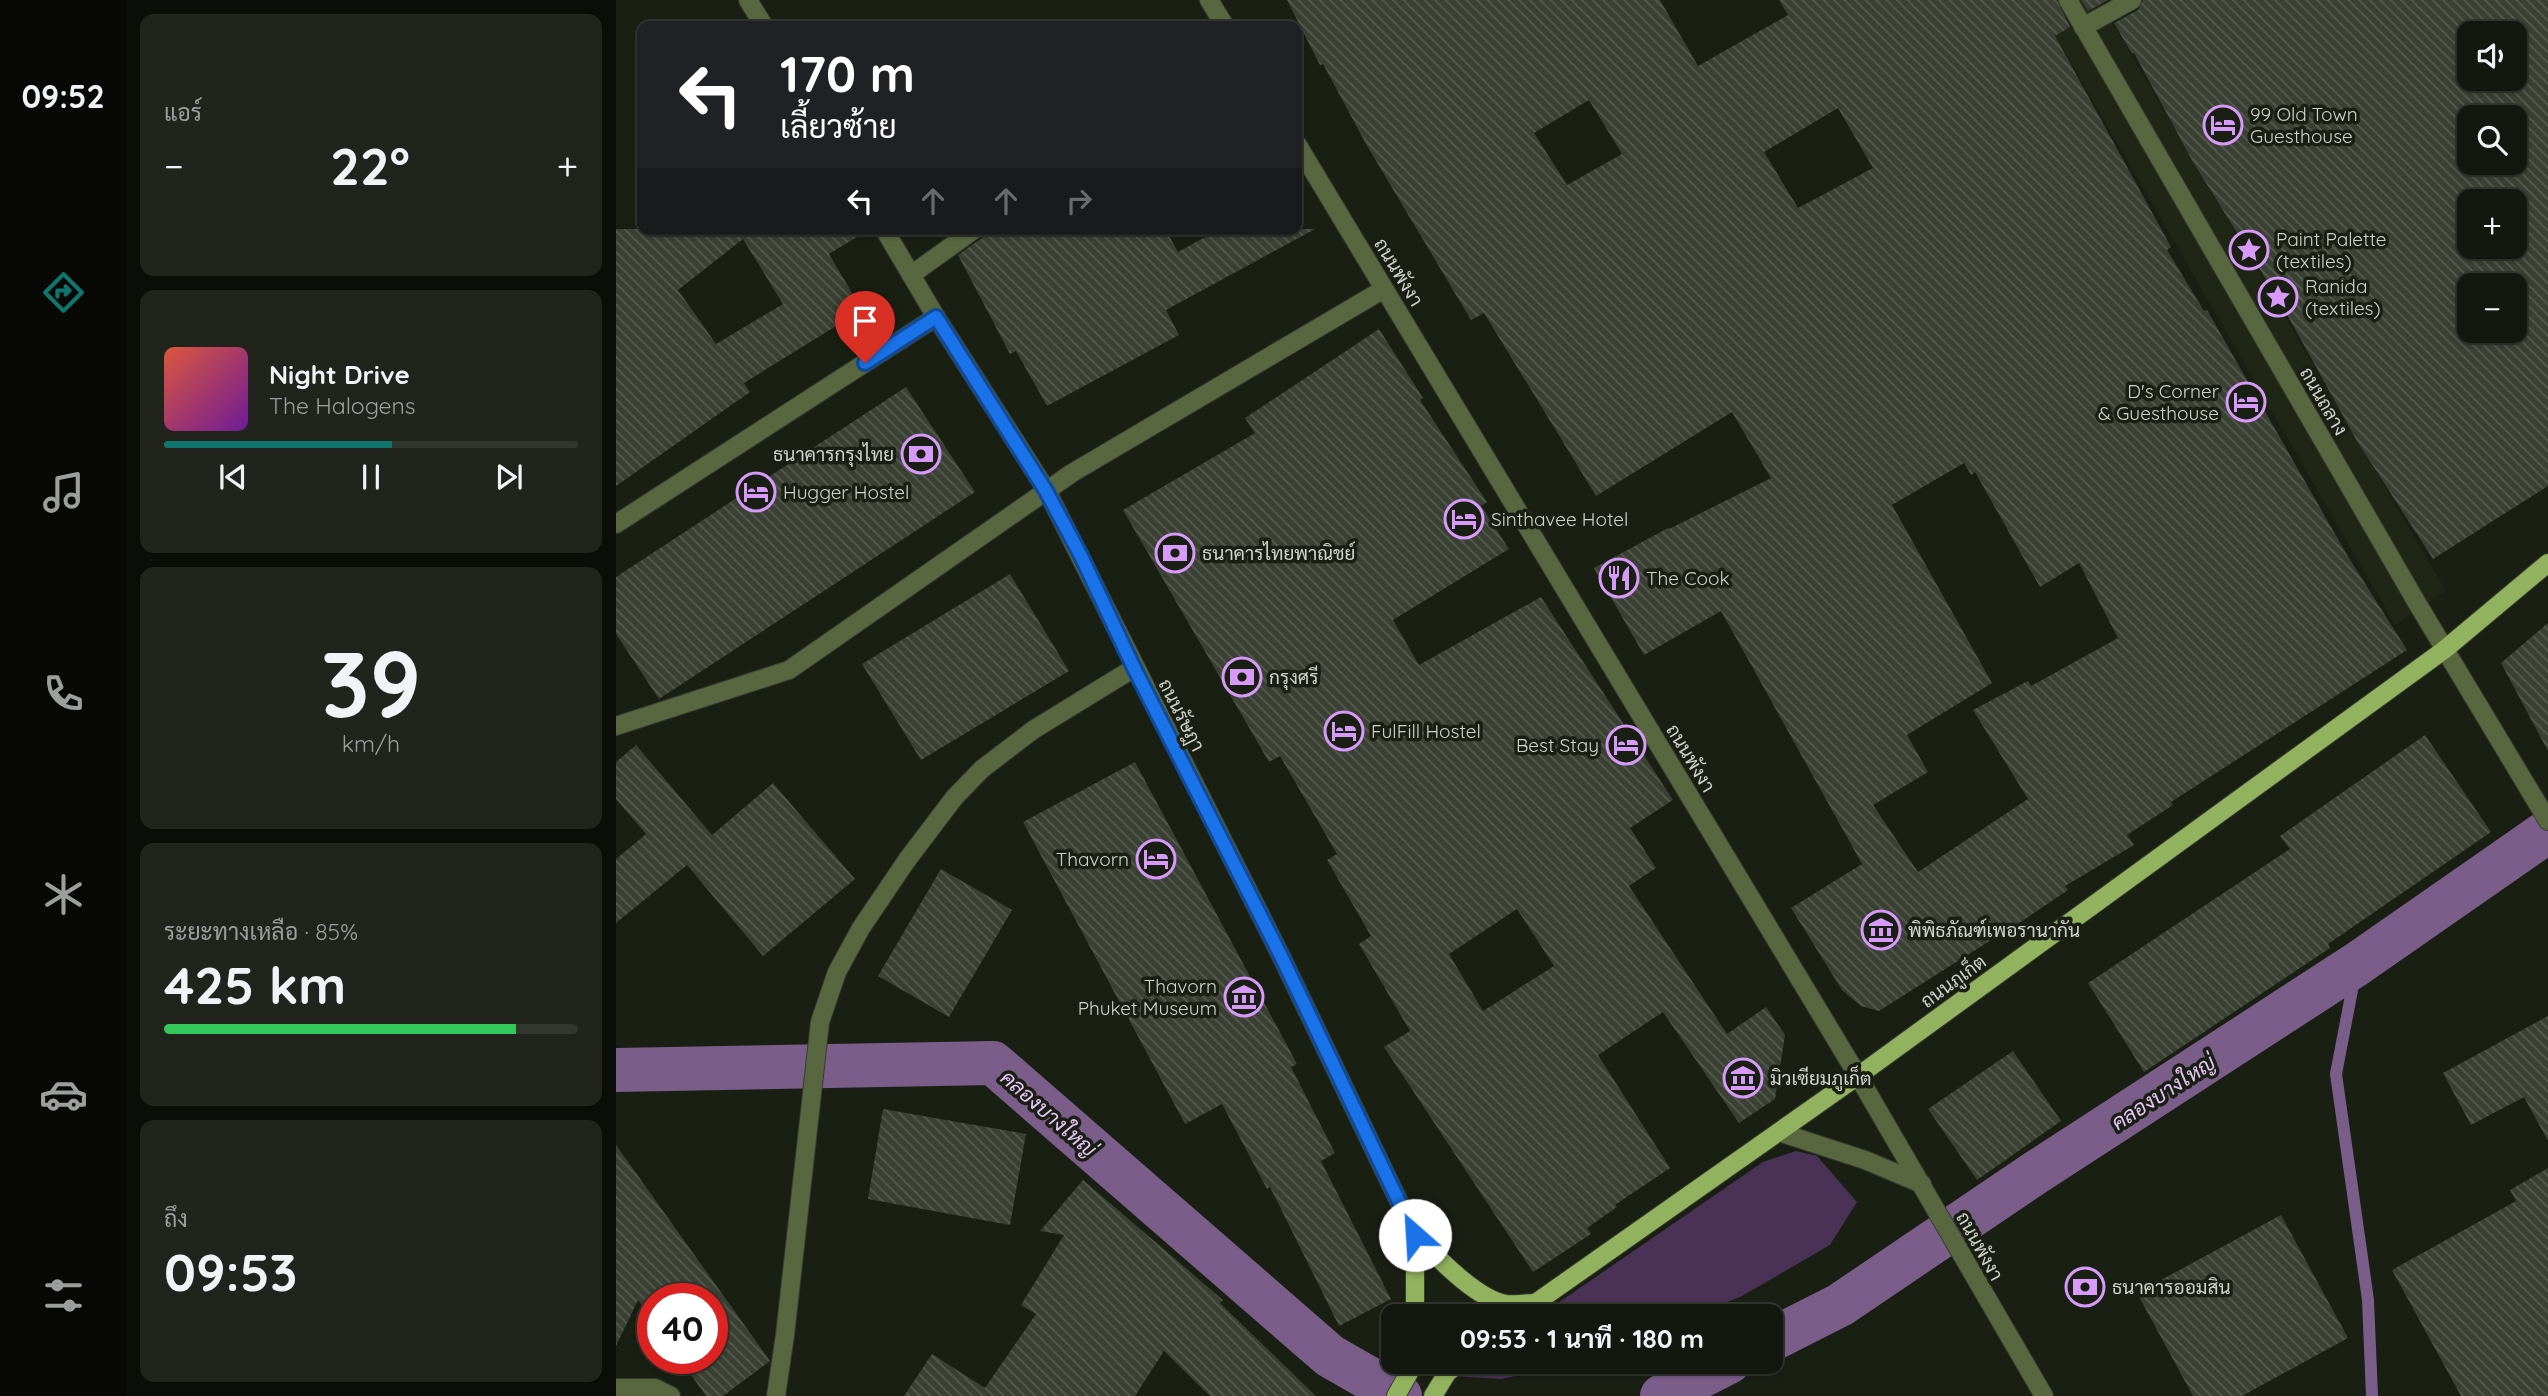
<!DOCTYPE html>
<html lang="th">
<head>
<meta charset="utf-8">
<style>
	:root { --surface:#14170f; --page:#21241d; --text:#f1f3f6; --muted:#9d9f9e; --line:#33362f; --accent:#0f766e }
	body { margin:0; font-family:Quicksand,Sarabun,sans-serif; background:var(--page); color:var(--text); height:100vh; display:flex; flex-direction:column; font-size:26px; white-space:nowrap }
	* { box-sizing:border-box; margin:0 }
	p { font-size:23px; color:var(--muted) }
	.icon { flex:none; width:38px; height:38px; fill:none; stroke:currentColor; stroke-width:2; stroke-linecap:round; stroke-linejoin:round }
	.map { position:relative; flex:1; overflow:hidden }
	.panel { display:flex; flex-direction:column; gap:14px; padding:14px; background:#0b0d08; width:490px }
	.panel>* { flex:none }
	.guide { position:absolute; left:21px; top:21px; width:665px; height:214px; border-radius:14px; box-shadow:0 2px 5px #0004,0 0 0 2px var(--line); background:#202124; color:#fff; overflow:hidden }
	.fabs { position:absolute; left:1841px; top:21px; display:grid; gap:14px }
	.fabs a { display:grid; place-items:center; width:70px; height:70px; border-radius:14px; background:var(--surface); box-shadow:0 2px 5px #0004,0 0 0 2px var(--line); font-size:35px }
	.speed { position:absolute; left:21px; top:1283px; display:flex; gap:14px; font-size:35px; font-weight:700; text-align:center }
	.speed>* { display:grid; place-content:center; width:91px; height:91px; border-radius:50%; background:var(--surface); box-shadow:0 2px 5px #0004,0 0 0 2px var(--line); line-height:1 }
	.speed .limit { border:10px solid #d22; background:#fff; color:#111 }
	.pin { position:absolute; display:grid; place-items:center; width:60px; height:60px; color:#fff; margin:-72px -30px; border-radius:50% 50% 50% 0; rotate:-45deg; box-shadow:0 0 7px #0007 }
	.pin .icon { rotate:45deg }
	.me { position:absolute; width:77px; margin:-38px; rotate:334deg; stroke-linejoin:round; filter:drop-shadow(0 0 5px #0008) }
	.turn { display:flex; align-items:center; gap:24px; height:147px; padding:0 28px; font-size:32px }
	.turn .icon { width:91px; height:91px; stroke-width:2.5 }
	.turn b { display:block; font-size:49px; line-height:60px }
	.lanes { display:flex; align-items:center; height:66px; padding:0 28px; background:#0003; justify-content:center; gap:35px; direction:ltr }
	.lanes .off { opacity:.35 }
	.big { font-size:52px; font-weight:700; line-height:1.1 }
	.panel .tile { flex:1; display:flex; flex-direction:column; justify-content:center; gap:10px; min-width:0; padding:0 24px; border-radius:14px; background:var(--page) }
	.panel .dial { align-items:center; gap:0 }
	.dial b { font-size:91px; line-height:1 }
	.song { display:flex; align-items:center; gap:21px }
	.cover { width:84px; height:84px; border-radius:10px; background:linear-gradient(135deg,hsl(10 70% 55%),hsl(280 70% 35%)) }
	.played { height:7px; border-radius:4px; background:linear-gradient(90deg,var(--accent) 55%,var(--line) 55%) }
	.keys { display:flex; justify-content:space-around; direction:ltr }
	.heat { display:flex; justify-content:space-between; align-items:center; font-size:38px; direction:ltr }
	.charge { height:10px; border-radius:5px; background:linear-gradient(90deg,#34c759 85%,var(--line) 0) }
	.trip { position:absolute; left:765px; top:1304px; width:402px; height:70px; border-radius:14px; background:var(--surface); box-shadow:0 2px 5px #0004,0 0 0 2px var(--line); font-weight:700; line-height:70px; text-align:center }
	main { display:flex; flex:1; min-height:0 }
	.tab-bar { display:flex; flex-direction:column; width:126px; justify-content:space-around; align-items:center; background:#080906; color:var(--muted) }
	.tab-bar .icon { width:49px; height:49px }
	.tab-bar .current { color:var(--accent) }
	.tab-bar b { font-size:32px; color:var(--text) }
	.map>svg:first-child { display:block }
	.built { fill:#1f2615 }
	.green { fill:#4a3257 }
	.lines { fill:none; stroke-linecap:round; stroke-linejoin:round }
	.stream { stroke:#7a5d89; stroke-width:12 }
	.canal { stroke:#7a5d89; stroke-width:44 }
	.building { fill:url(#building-back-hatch); fill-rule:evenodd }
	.minor-casing { stroke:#373c31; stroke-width:20 }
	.major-casing { stroke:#373c31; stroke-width:20 }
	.minor { stroke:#586740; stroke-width:18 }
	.major { stroke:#93b25f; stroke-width:18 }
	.route-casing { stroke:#114b97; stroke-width:18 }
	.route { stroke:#1a73e8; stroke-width:12 }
	.labels { text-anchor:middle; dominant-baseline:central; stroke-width:7; stroke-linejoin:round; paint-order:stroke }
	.poi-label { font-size:19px; fill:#d0d3cb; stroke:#1a1f14; text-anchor:start }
	.street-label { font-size:19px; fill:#d0d3cb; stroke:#1a1f14 }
	.water-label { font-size:21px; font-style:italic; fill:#e8c4fb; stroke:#1a1f14 }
</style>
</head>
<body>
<main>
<nav class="tab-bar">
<b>09:52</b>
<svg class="icon current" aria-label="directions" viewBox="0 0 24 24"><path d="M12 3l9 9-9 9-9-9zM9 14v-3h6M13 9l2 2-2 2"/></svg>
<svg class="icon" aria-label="music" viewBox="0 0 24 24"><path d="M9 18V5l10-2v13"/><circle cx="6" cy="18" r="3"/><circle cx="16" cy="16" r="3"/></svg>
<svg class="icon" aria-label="phone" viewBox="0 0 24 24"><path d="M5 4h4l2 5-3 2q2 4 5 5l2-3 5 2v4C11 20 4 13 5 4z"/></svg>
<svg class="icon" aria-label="climate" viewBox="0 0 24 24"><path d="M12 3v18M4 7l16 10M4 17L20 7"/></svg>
<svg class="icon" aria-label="car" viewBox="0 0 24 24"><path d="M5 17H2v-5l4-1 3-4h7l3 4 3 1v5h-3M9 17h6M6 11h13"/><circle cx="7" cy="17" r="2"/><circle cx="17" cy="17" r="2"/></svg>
<svg class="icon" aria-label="filters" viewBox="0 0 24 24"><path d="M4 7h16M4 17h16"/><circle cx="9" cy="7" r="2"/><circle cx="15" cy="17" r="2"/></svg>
</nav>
<section class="panel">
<div class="tile"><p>แอร์</p>
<div class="heat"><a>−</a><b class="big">22°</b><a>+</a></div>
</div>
<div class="tile">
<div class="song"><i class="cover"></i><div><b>Night Drive</b><p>The Halogens</p></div></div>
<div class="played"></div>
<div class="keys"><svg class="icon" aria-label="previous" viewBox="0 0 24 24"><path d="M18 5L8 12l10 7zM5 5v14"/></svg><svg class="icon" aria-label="pause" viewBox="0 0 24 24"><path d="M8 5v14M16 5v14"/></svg><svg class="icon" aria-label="next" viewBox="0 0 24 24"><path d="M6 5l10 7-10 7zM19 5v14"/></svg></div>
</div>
<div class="tile dial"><b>39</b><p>km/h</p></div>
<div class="tile"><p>ระยะทางเหลือ · 85%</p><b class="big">425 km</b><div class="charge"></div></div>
<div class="tile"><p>ถึง</p><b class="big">09:53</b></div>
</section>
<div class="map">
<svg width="1932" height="1396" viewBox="0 0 1932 1396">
	<defs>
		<pattern id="building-back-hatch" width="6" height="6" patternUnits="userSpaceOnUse" patternTransform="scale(1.75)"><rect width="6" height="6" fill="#3b4034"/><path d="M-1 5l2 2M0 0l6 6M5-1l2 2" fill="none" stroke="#565b50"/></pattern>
	</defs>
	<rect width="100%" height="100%" fill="#1a1f14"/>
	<path class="built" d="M1419 0H1483L1830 591 1779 625Z"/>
	<g class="green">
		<path d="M1180 1151 1201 1156 1241 1202 1214 1245 1126 1296 1078 1316H923L1147 1162Z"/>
		<path d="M858 1362H965L885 1379 836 1376Z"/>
	</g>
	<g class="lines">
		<path class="stream" d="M1741 964 1720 1074 1752 1300 1756 1396"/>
		<g class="canal">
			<path d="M0 1070 377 1063 714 1356 784 1396"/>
			<path d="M1155 1340 1224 1305 1419 1173 1741 964 1932 831"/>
			<path d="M1046 1396 1113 1362"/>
		</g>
	</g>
	<g class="building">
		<path d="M671 0H1044L1082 66 1172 15 1163 0H1441L1454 27 1439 36 1555 247 1551 250 1588 311 1591 310 1731 555 1791 650 1555 802 1557 805 1511 835 1518 845 1449 886 1452 890 1384 936 1383 935 1263 1011 1245 1006 1226 990 1175 908 1246 864 1105 611 1028 655 978 568 1052 528 1053 529 1155 478 1116 412 980 496 868 313 855 320 750 144 707 64 704 65ZM973 100 1006 154 951 185 918 133ZM1222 108 1257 168 1182 208 1148 152ZM1348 463 1355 475 1359 472 1424 587 1463 563 1502 638 1415 686 1412 681 1357 710 1412 799 1302 872 1257 805 1312 772 1291 735 1376 683 1276 505Z"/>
		<path d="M1465 0H1492L1472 11Z"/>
		<path d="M1527 0H1932V486L1817 559 1741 441 1664 302 1577 162 1518 53 1516 54 1498 23 1522 10ZM1853 33H1899V79H1853ZM1853 117H1899V163H1853ZM1853 201H1899V247H1853ZM1853 285H1899V331H1853Z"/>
		<path d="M0 229H254L213 254 246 310 128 383 134 392 0 486ZM127 239 167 304 100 344 62 290Z"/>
		<path d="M370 229H549L562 252 604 229H699L550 310 563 335 431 406 400 351 394 354 342 255 366 238Z"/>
		<path d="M763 329 807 398 804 400 871 502 865 506 893 549 777 620 803 665 925 597 1057 800 1014 828 1040 868 1013 886 1111 1034 1150 1007 1169 1035 1159 1099 1123 1123 1047 1012 982 1055 1054 1168 999 1205 1001 1207 971 1228 975 1234 917 1272 768 1047 794 1031 743 944 755 936 711 860 721 854 664 756 653 762 507 510 639 433 629 418ZM901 909 938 966 867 1011 833 954Z"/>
		<path d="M290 387 359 492 43 699 0 634V577Z"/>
		<path d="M394 574 453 671 305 760 246 664Z"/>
		<path d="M1932 623V751L1885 663Z"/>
		<path d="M1809 735 1875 832 1712 944 1714 948 1528 1072 1472 983 1674 849 1664 836Z"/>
		<path d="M20 745 96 835 157 783 239 879 147 956 71 865 0 923V859L30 834 0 799V762Z"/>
		<path d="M519 762 681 1064 675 1067 719 1153 705 1161 775 1299 723 1326 654 1187 651 1189 606 1104 569 1124 407 822Z"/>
		<path d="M325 869 396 910 333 1017 262 976Z"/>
		<path d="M1932 1016V1141L1908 1097 1855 1125 1827 1073Z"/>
		<path d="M1397 1051 1445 1121 1361 1180 1312 1109Z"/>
		<path d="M267 1109 410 1134 394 1225 252 1199Z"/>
		<path d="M0 1145 154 1361 107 1396H90L63 1358H96V1298H37V1321L22 1300 0 1346Z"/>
		<path d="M1932 1168V1396H1845L1776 1270 1900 1201 1894 1190Z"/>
		<path d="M467 1180 607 1300 604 1303 700 1396H594L548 1351 519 1396H288L316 1354 369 1388 420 1314 405 1305 448 1235 424 1231Z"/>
		<path d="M1665 1215 1732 1338 1626 1396H1577L1521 1293Z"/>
	</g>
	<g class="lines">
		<defs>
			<g id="minor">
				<path d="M132 0 148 26"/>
				<path d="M593 0 609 26"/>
				<path d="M1452 0 1801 603 1932 821"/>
				<path d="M1467 27 1516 0"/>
				<path d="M681 144 1242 1076 1428 1396"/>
				<path d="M268 229 320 317 431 491 664 954 799 1235"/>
				<path d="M295 275 359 229"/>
				<path d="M0 524 320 317"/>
				<path d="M0 726 173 670 456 473 768 289"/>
				<path d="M1163 1132 1249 1160 1306 1184"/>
				<path d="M0 1388H39L55 1396"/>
				<path d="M160 1396 169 1335 204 1022 221 972 245 928 291 860 338 798 366 769 417 730 518 668"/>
			</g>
			<g id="major">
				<path d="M799 1235C820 1256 860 1299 890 1304 899 1305 909 1303 918 1303"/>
				<path d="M799 1235V1316"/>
				<path d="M901 1316 1242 1076 1828 650 1932 563"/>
				<path d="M780 1396 799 1362"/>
				<path d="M817 1396 831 1373 845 1362"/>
			</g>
		</defs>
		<use href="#minor" class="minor-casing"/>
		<use href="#major" class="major-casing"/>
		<use href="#minor" class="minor"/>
		<use href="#major" class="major"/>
	</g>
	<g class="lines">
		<defs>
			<path id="route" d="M249 363 320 317 430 491 464 554 518 668 664 954 799 1235"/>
		</defs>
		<use href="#route" class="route-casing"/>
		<use href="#route" class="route"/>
	</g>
	<defs>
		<symbol id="hotel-ring" viewBox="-11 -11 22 22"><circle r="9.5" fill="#1a1f14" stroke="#d89af8" stroke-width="1.5"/><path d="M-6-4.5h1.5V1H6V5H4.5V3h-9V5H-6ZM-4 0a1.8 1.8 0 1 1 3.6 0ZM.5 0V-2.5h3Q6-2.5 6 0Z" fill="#d89af8"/></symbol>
		<symbol id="sight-ring" viewBox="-11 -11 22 22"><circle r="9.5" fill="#1a1f14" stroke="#d89af8" stroke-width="1.5"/><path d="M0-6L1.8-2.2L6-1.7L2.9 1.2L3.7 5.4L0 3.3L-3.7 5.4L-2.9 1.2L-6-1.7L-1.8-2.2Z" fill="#d89af8"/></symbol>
		<symbol id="bank-ring" viewBox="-11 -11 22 22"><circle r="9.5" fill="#1a1f14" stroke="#d89af8" stroke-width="1.5"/><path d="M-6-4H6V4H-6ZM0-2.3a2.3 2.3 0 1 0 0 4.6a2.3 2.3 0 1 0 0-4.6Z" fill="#d89af8"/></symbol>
		<symbol id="restaurant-ring" viewBox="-11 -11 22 22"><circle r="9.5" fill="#1a1f14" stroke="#d89af8" stroke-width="1.5"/><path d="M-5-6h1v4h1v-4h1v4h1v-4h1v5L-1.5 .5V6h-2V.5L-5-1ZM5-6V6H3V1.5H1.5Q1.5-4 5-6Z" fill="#d89af8"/></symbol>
		<symbol id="museum-ring" viewBox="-11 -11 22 22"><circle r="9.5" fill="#1a1f14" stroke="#d89af8" stroke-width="1.5"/><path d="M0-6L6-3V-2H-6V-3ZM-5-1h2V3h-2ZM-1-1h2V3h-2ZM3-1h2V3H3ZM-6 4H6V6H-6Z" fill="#d89af8"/></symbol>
	</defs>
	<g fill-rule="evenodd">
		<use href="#hotel-ring" x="1585" y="103" width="44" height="44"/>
		<use href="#sight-ring" x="1611" y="228" width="44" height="44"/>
		<use href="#sight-ring" x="1640" y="275" width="44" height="44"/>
		<use href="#hotel-ring" x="1608" y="380" width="44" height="44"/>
		<use href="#bank-ring" x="283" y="432" width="44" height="44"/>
		<use href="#hotel-ring" x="118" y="470" width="44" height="44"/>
		<use href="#hotel-ring" x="826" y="497" width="44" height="44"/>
		<use href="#bank-ring" x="537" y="531" width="44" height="44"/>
		<use href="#restaurant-ring" x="981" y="556" width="44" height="44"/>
		<use href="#bank-ring" x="604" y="655" width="44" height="44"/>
		<use href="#hotel-ring" x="706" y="709" width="44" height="44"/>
		<use href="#hotel-ring" x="988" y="723" width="44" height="44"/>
		<use href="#hotel-ring" x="518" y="837" width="44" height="44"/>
		<use href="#museum-ring" x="1243" y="908" width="44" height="44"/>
		<use href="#museum-ring" x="606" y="975" width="44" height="44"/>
		<use href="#museum-ring" x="1105" y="1056" width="44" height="44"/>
		<use href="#bank-ring" x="1447" y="1265" width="44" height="44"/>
	</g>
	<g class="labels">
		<g class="poi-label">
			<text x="1634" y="114">99 Old Town<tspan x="1634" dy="22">Guesthouse</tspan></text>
			<text x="1660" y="239">Paint Palette<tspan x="1660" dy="22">(textiles)</tspan></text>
			<text x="1689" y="286">Ranida<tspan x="1689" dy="22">(textiles)</tspan></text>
			<text x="1603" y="391" text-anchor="end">D's Corner<tspan x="1603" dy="22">&amp; Guesthouse</tspan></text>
			<text x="278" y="454" text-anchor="end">ธนาคารกรุงไทย</text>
			<text x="167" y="492">Hugger Hostel</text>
			<text x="875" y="519">Sinthavee Hotel</text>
			<text x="586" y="553">ธนาคารไทยพาณิชย์</text>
			<text x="1030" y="578">The Cook</text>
			<text x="653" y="677">กรุงศรี</text>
			<text x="755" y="731">FulFill Hostel</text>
			<text x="983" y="745" text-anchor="end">Best Stay</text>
			<text x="513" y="859" text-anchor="end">Thavorn</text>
			<text x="1292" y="930">พิพิธภัณฑ์เพอรานากัน</text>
			<text x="601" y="986" text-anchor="end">Thavorn<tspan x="601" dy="22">Phuket Museum</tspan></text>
			<text x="1154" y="1078">มิวเซียมภูเก็ต</text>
			<text x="1496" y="1287">ธนาคารออมสิน</text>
		</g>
		<g class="street-label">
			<text transform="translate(783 272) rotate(59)">ถนนพังงา</text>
			<text transform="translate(1708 401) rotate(60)">ถนนถลาง</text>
			<text transform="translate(566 715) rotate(63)">ถนนรัษฎา</text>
			<text transform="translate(1075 758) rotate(59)">ถนนพังงา</text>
			<text transform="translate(1337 981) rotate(-36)">ถนนภูเก็ต</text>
			<text transform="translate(1364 1246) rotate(61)">ถนนพังงา</text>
		</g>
		<g class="water-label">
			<text transform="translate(1547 1092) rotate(-33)">คลองบางใหญ่</text>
			<text transform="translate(433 1113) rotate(41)">คลองบางใหญ่</text>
		</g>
	</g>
</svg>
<div class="fabs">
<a><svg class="icon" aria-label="sound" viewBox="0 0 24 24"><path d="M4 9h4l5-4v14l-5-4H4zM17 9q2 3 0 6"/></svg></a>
<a><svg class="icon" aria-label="search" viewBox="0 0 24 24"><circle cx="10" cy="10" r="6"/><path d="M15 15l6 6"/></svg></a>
<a>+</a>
<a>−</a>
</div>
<div class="speed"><div class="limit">40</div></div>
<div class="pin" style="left:249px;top:363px;background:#d93025"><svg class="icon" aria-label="arrive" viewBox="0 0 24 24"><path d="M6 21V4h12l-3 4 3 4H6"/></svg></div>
<svg class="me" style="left:799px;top:1235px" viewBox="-20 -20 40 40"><circle r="19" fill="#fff"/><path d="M0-13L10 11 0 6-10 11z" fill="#1a73e8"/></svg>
<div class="trip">09:53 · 1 นาที · 180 m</div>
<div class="guide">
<div class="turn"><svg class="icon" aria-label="left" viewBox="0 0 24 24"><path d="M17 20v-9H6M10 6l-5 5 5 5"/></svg><div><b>170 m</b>เลี้ยวซ้าย</div></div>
<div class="lanes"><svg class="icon" aria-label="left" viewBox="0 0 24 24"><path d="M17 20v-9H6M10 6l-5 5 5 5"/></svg><svg class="icon off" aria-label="ahead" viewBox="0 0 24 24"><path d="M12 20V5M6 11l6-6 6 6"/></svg><svg class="icon off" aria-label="ahead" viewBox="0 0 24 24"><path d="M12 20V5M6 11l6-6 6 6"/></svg><svg class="icon off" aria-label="right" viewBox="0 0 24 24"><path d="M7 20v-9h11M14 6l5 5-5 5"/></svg></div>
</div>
</div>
</main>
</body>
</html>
